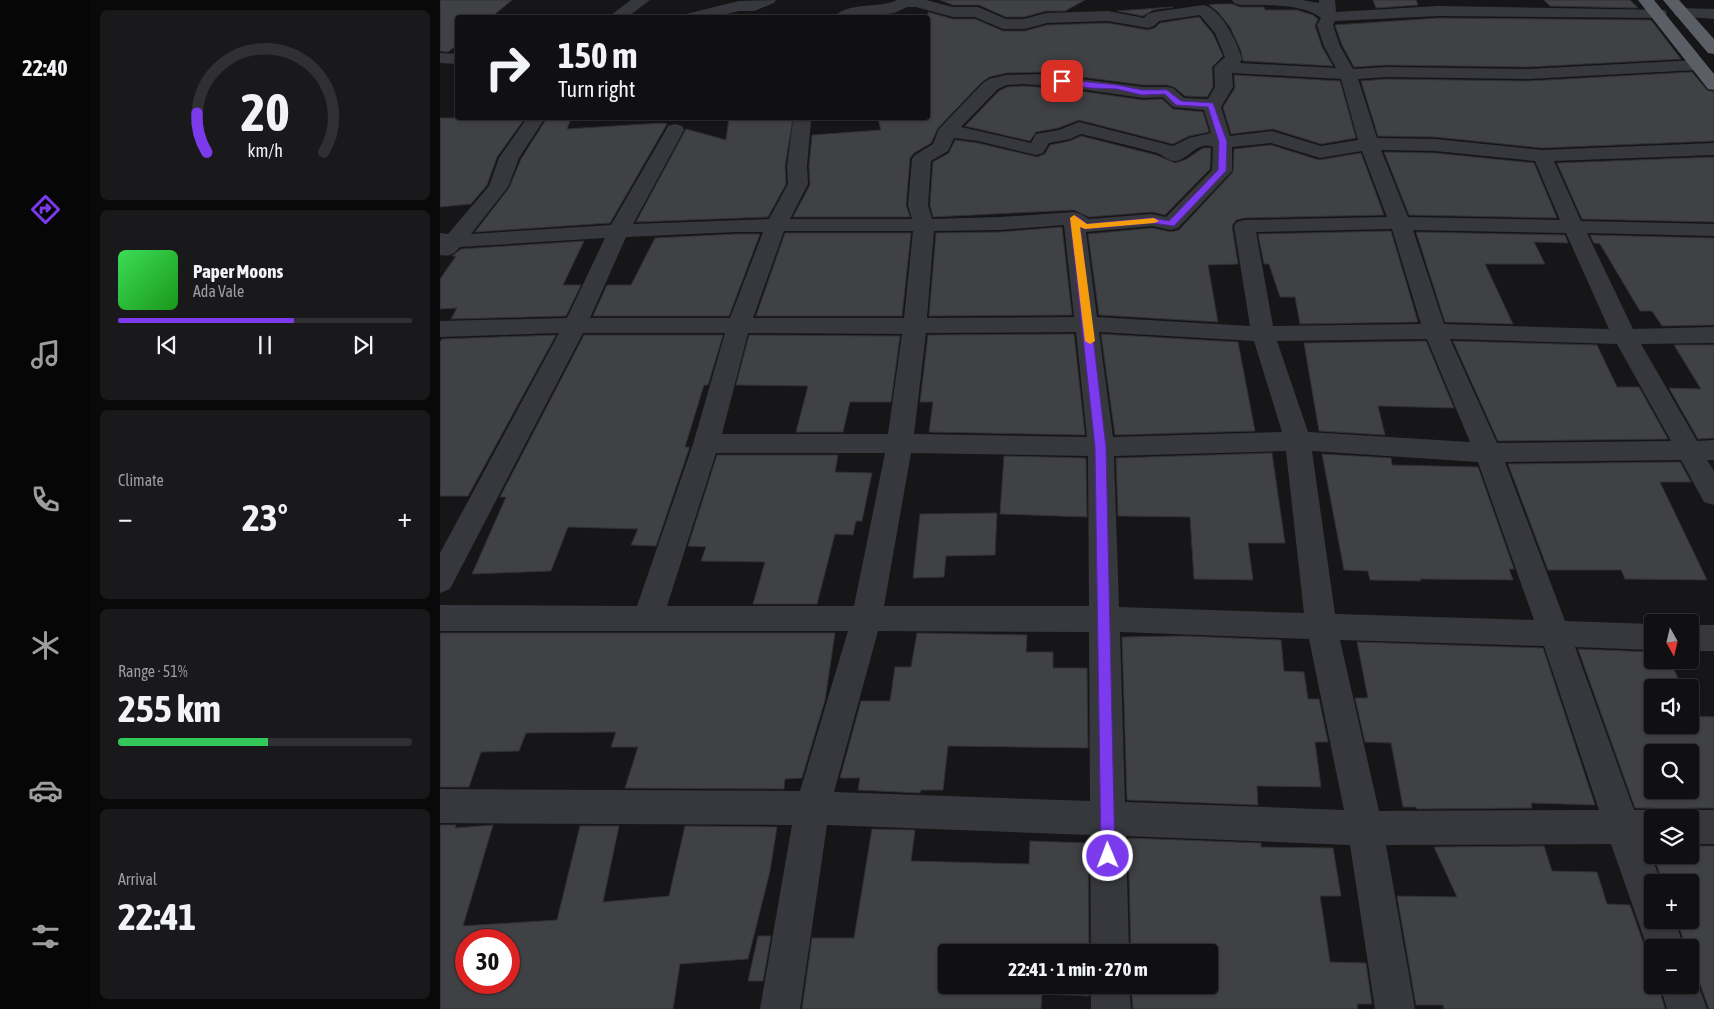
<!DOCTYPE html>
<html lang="en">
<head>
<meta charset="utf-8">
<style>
	:root { --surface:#101012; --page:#19191b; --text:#f1f3f6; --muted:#9c9d9f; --line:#303032; --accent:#7c3aed }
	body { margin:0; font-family:"Asap Condensed",sans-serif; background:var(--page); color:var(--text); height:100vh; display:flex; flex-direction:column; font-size:19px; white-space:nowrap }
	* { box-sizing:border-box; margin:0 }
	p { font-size:16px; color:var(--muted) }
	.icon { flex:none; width:28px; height:28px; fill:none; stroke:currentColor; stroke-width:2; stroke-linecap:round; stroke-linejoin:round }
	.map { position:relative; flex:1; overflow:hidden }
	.details { display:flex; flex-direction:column; gap:10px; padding:10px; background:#09090a; width:350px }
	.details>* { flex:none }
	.hud { position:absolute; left:15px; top:15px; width:475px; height:105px; border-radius:5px; box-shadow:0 1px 4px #0004,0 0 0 1px var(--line); background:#101012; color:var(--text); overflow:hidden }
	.needle { width:32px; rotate:172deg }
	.controls { position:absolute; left:1204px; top:614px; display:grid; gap:10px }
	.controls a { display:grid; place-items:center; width:55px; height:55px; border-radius:5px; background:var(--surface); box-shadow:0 1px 4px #0004,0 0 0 1px var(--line); font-size:25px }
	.speed { position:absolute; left:15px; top:929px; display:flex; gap:10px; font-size:25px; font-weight:700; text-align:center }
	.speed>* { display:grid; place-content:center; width:65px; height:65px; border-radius:50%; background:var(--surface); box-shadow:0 1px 4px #0004,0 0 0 1px var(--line); line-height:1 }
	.speed .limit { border:8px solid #d22; background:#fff; color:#111 }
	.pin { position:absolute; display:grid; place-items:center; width:42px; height:42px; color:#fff; margin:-21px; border-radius:10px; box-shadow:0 2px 8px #0006 }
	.me { position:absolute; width:55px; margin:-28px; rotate:359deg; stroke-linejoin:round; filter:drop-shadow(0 0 4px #0008) }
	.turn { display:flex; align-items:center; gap:18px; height:105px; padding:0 20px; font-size:22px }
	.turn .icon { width:65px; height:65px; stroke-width:2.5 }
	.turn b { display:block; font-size:35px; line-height:42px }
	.big { font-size:38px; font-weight:700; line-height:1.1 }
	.details .card { flex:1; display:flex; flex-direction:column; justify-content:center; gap:8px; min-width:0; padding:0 18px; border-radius:8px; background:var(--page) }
	.details .dial { align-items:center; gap:0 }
	.dial svg { height:130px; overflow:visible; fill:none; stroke:var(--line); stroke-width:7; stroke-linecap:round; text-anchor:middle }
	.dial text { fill:var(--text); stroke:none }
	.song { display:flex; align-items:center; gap:15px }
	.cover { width:60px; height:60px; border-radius:8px; background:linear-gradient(135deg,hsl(130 70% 55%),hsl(120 70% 35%)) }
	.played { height:5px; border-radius:2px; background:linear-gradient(90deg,var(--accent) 60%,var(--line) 60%) }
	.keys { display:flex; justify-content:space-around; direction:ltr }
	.heat { display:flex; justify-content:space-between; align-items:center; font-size:28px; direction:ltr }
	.charge { height:8px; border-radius:4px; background:linear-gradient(90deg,#34c759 51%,var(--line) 0) }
	.trip { position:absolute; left:498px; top:944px; width:280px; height:50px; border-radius:5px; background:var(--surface); box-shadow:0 1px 4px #0004,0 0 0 1px var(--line); font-weight:700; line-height:50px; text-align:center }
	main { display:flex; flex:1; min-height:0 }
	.menu { display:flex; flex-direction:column; width:90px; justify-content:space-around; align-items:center; background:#060607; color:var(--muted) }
	.menu .icon { width:35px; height:35px }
	.menu .current { color:var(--accent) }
	.menu b { font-size:22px; color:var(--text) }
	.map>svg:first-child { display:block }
	.building { fill:#404145; stroke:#303034; fill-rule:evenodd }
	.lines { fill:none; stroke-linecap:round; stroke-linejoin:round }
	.minor { fill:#37383d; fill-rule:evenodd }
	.trunk { fill:#5b5e65; fill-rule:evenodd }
	.route { fill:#7c3aed; stroke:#51269a }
	.slow { fill:#f59e0b }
</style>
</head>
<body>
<main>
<nav class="menu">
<b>22:40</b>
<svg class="icon current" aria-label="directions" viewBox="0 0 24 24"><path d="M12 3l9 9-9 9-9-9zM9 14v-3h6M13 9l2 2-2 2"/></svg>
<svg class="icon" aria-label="music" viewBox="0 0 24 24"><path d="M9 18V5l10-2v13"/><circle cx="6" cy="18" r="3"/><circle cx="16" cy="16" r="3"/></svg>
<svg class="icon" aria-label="phone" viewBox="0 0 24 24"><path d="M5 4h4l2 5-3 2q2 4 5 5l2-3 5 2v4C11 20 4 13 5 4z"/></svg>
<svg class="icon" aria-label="climate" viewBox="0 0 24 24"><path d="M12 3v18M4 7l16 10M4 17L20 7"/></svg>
<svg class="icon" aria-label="car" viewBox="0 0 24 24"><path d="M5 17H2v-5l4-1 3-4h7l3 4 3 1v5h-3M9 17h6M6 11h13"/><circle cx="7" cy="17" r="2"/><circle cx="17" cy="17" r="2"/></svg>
<svg class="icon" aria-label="filters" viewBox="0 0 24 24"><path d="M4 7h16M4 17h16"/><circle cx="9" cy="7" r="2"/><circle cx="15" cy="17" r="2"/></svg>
</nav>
<section class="details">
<div class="card dial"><svg viewBox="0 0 100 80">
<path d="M14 69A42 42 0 1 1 86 69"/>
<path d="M14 69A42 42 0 0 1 8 45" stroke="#7c3aed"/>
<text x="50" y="56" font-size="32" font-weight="700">20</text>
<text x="50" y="72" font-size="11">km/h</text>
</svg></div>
<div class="card">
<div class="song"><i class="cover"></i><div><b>Paper Moons</b><p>Ada Vale</p></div></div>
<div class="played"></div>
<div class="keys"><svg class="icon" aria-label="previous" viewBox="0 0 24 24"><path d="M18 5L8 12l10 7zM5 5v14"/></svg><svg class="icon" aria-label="pause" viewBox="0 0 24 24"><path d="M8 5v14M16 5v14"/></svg><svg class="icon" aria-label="next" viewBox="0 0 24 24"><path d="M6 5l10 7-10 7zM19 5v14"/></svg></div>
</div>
<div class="card"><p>Climate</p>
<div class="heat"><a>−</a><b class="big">23°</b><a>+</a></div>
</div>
<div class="card"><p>Range · 51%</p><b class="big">255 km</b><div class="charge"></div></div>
<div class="card"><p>Arrival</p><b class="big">22:41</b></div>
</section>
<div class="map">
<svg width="1274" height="1009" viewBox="0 0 1274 1009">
	<rect width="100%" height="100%" fill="#161618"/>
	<g class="building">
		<path d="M0 0H72L50 18H18V44L8 52 0 51Z"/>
		<path d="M500 0H645L625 11H606L584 17H566L539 5H513Z"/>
		<path d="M933 0H976L978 5 936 8Z"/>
		<path d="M1104 0H1190L1198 8 1110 6Z"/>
		<path d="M777 4H792L800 7H824L825 10H857L873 15 878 19 875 26 882 47 893 66 803 61 801 51 790 27 778 12 769 5Z"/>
		<path d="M733 7 713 10 703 16 677 11Z"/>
		<path d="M488 12 513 19H535L563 31H585L607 25 668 23 708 30 715 28 720 23 759 17 773 34 783 56 772 67 773 87 767 97 745 96 734 87 727 85H703L603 72 566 73 549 77 541 83 498 128 491 143 474 153 470 158 466 205 470 217H353L370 185 369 166 372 135 441 130 438 118H490L488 108Z"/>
		<path d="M998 18 1211 20 1241 59 1088 67 947 65 914 67 902 45 895 25Z"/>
		<path d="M1252 72 1267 90 1274 92V141L1102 148 995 137 938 136 921 81 947 79 1088 81Z"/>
		<path d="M794 75 900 81 916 138 881 144 833 129 791 134 783 107 795 88Z"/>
		<path d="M583 86 626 89 703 100 722 99 733 109 763 112 769 132 749 136 733 144 639 120 618 128 596 132 590 141 525 126 559 91 567 87Z"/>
		<path d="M0 118H85L57 157 47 185 31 204 0 207Z"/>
		<path d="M107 118H131L127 129 222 123 227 124 170 223 35 232 69 188 81 159Z"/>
		<path d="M289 118H353L345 166 346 184 328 217 196 222 246 129 286 140Z"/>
		<path d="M641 136 716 155 735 163 745 160 763 148H771L770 169 725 215 712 212 649 217 634 210 493 217 490 205 493 162 509 153 515 140 538 143 597 157 605 154 610 145 630 141Z"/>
		<path d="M831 145 879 160 921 153 944 215 804 218 796 220 792 226 798 264 768 265 778 322 659 315 648 234 712 228 731 232 739 230 793 172 794 149Z"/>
		<path d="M944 152 995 153 1094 163 1117 218 969 215Z"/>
		<path d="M1274 157V222L1142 219 1117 163Z"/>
		<path d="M622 227 632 315 489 316 496 233 560 232Z"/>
		<path d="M951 231 978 322 860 324 855 297H840L829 264H824L818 234Z"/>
		<path d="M976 232 1125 235 1128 243 1094 242 1105 264H1045L1073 324 1005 322Z"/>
		<path d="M345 233H471L462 316H316Z"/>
		<path d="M296 234H320L289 316H153L167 285H191L215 238Z"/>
		<path d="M1150 235 1274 238V325L1222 326 1212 311H1200L1160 244 1154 243Z"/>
		<path d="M144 241 123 285H141L126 316 11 319 17 308 0 309V279L16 256H12L21 249Z"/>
		<path d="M634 334 645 435 489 432 493 402H480L488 335Z"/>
		<path d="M661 334 798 342 815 431 675 435Z"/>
		<path d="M116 335 28 496H0V342L2 339Z"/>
		<path d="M144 335H283L268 385H264L245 447H249V449L216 546 191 545 198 529 128 527 111 571 32 574 66 497H60Z"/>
		<path d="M309 335 460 336 451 402H410L403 432H356L368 386 296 385Z"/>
		<path d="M986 341 1014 408 938 406 945 435 879 431 864 343Z"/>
		<path d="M1013 341 1157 345 1177 387H1199L1228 439 1058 441Z"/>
		<path d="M1234 345H1274V438L1258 439 1229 388 1261 389Z"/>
		<path d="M832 453 845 543H808L813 580 754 579 750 517 678 516 676 458Z"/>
		<path d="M882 454 951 458 952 465 1038 467 1074 569H1069L1073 580 980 579 981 581 930 580 928 571 904 570Z"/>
		<path d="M277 455H398L395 472 432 473 422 521H416L413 535 395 534 377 604H313L325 562 261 561 266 547 248 546Z"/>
		<path d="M564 456 646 458 647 517 560 514Z"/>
		<path d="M1240 462 1251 482H1220L1267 580 1185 579 1181 570H1108L1068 464Z"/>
		<path d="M557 513 555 555 506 556 504 577 473 578 480 514Z"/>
		<path d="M0 633H395L385 700 362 778 345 779 344 789 185 788 198 747H171L176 732 86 733 79 751 41 752 29 787H0Z"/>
		<path d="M477 633 587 635 586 652H613V668H647L648 748 508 746 503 790H481L480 793 418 790 420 778H400L421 701H450L455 667H471Z"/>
		<path d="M745 636 841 640 844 671 864 672 868 699H879L888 742H875L881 787 817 786 818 805 687 800 682 637Z"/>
		<path d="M917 642 1103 648 1155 805 1091 803 1092 808 977 809 976 807H963L951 743 925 742 915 698H928Z"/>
		<path d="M1138 649 1212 652V660H1230L1242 688H1212V725H1250V707L1254 716 1274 717V808H1249L1237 813 1234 818H1228L1225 813 1213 808H1195ZM1212 752H1250V790H1212Z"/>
		<path d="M0 825H16L15 828 53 825 23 926 117 920 140 826H179L163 902 229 896 245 826 337 827 330 871 308 959 240 964 233 1009H0ZM26 940H69V982H26Z"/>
		<path d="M432 829 475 830 471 861 589 864 590 841 648 843 649 952H506V985H649V996L602 994 601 1009H362L372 938H414Z"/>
		<path d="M688 838 821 843V847L893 848 901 896H880L890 962 926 963 932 1004H917L918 1009H693L691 985H769V952H691Z"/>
		<path d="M1104 846 1112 871 1157 872 1167 904 1190 905 1210 962 1212 963V985H1218L1225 1009H1004L1003 1005H976L957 896 1017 897 994 847Z"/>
		<path d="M1250 846H1274V1009H1269L1255 970 1250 968V948H1246L1237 920H1250V882H1223L1213 855H1250Z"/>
		<path d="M318 936H331L323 981H308Z"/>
	</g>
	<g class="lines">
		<g class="minor">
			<path d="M191 0H210L186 18H167Z"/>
			<path d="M336 0 334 3 314 11H299L270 18H240L242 15 299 1Z"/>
			<path d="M457 0H486L513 7H538L566 19H584L606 13 668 11 704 18 708 14 714 12 764 5C782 10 797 42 802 59L800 63 896 68 884 46 877 25 881 18C864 3 822 5 800 5L794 3 792 0H862L879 3V0H895L896 12 998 6 1225 10 1227 13 1225 16 1219 18 998 16 895 21 893 25 900 46 913 69 947 67 1088 69 1257 60 1263 61 1266 65 1263 69 1257 70 1088 79 947 77 918 79 937 138 995 139 1102 150 1274 143V155L1114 161 1141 221 1274 224V236L1147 233 1193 329 1274 327V343L1201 344 1257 441 1274 440V460H1267L1274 471V505L1264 502 1241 460 1065 462 1125 621 1212 624V650L1135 647 1194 810H1212L1224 815 1226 818H1212V844H1207L1221 882H1212V920H1235L1244 948H1212V961L1171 844 946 845 975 1009H935L910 845 686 836 689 952H651L650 835 387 825 360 1009H320L352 825 0 823V789L360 791 408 631H0V605L197 606 253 444 285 333H143L10 589 0 593V553L119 333 0 337V321L127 318 165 238 20 247C14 254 10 257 0 255V233L8 234 49 186 59 158 87 118H105L79 158 68 187 31 234 171 225 226 130 228 126 235 124 242 126 244 130 193 224 329 219 348 184 347 166 353 121 355 118H369L371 121 367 166 368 184 350 219H472L468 205 472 159 475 155 493 144 499 129 542 84 549 79 566 75 603 74 703 87H727L733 88 744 98 768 99 775 87 774 67 785 57 775 33 760 15 719 21 714 26 708 28 668 21 607 23 585 29H563L535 17H513L476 7H467L454 13 417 18H393C407 1 440 9 457 0ZM792 73 901 79 918 140 881 146 832 131 790 136 781 107 793 87ZM583 84 626 87 703 98 723 97 733 107 764 110 771 133 749 138 733 146 639 122 619 130 596 134 591 143 521 127 558 89 567 85ZM641 134C666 140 692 146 717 153 723 155 728 161 735 161 748 161 757 140 773 147L772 170 726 217 712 214 649 219 641 214 634 212 560 217 492 219 488 205 491 161 508 151 514 138 538 141 596 155 603 153 609 143 630 139ZM831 143 880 158 922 151 947 217 804 220 797 222 794 226 810 326 657 317 646 232 712 226 731 230 738 228 792 171V147ZM941 150 995 151 1095 161 1120 220 968 217ZM624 225 634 317 487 318 494 231 560 230ZM952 229 981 324 833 326 816 232ZM973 230 1126 233 1169 329 1004 324ZM344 231H473L464 318H313ZM296 232H323L290 318H150L186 237ZM636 332 647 437 474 434 486 333ZM659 332 814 341 842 432 673 437ZM308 333 462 334 448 434H282ZM987 339 1030 442 868 432 837 341ZM1010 339 1177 344 1231 441 1057 443ZM846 451 864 613 679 607 674 456ZM872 451 1038 462 1094 620 895 614ZM276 453H445L414 606H227ZM471 453 648 456 649 606H444ZM438 631 649 632 650 801 394 792ZM680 632 869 639 904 810 685 802ZM900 640 1104 646 1159 810 939 811Z"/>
			<path d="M1242 8 1274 9V19L1236 16 1234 13 1236 10Z"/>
			<path d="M0 53 18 54V64L0 63Z"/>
			<rect x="1250" y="625" width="24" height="26"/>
			<path d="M1250 810H1274V844H1250V818H1236L1238 815Z"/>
			<path d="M1250 970 1253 971 1267 1009H1227L1220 985H1250Z"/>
			<path d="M651 985H689L691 1009H651Z"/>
		</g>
		<g class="trunk">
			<path d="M1198 0H1214L1274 74V90L1268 89Z"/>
			<path d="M1223 0H1239L1274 39V54L1268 53Z"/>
		</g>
	</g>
	<path class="route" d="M620 79 677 85 702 90H727L741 101 773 103 787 142 786 171 734 226 712 223 645 229 640 227 666 447 675 856 673 862 668 864 663 862 661 856 655 447 630 218 637 216 647 224 712 218 729 221 778 170 779 142 768 107 736 105 725 94 702 95 677 89 650 88 620 83Z"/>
	<path class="slow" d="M634 215 647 224 714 218 719 221 714 223 645 229 640 227 655 341 650 344 645 341 630 218Z"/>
</svg>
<div class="controls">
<a><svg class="needle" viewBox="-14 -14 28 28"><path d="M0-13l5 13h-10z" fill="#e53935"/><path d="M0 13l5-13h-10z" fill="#9c9d9f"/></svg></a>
<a><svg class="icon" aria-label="sound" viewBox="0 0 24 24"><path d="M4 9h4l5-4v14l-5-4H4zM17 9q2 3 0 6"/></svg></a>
<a><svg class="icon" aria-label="search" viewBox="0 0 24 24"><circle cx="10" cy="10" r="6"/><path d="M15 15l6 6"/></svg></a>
<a><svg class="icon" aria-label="layers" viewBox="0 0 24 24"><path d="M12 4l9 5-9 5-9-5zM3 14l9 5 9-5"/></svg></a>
<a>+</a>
<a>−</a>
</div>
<div class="speed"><div class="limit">30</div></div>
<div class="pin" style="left:622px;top:81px;background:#d93025"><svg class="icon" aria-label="arrive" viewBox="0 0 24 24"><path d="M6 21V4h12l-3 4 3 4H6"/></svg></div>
<svg class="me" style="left:668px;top:856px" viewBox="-20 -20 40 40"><circle r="17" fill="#7c3aed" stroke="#fff" stroke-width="3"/><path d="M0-11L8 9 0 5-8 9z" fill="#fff"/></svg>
<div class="trip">22:41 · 1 min · 270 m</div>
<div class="hud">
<div class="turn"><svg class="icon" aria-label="right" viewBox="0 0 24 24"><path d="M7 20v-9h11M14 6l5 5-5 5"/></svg><div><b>150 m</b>Turn right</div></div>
</div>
</div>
</main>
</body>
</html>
